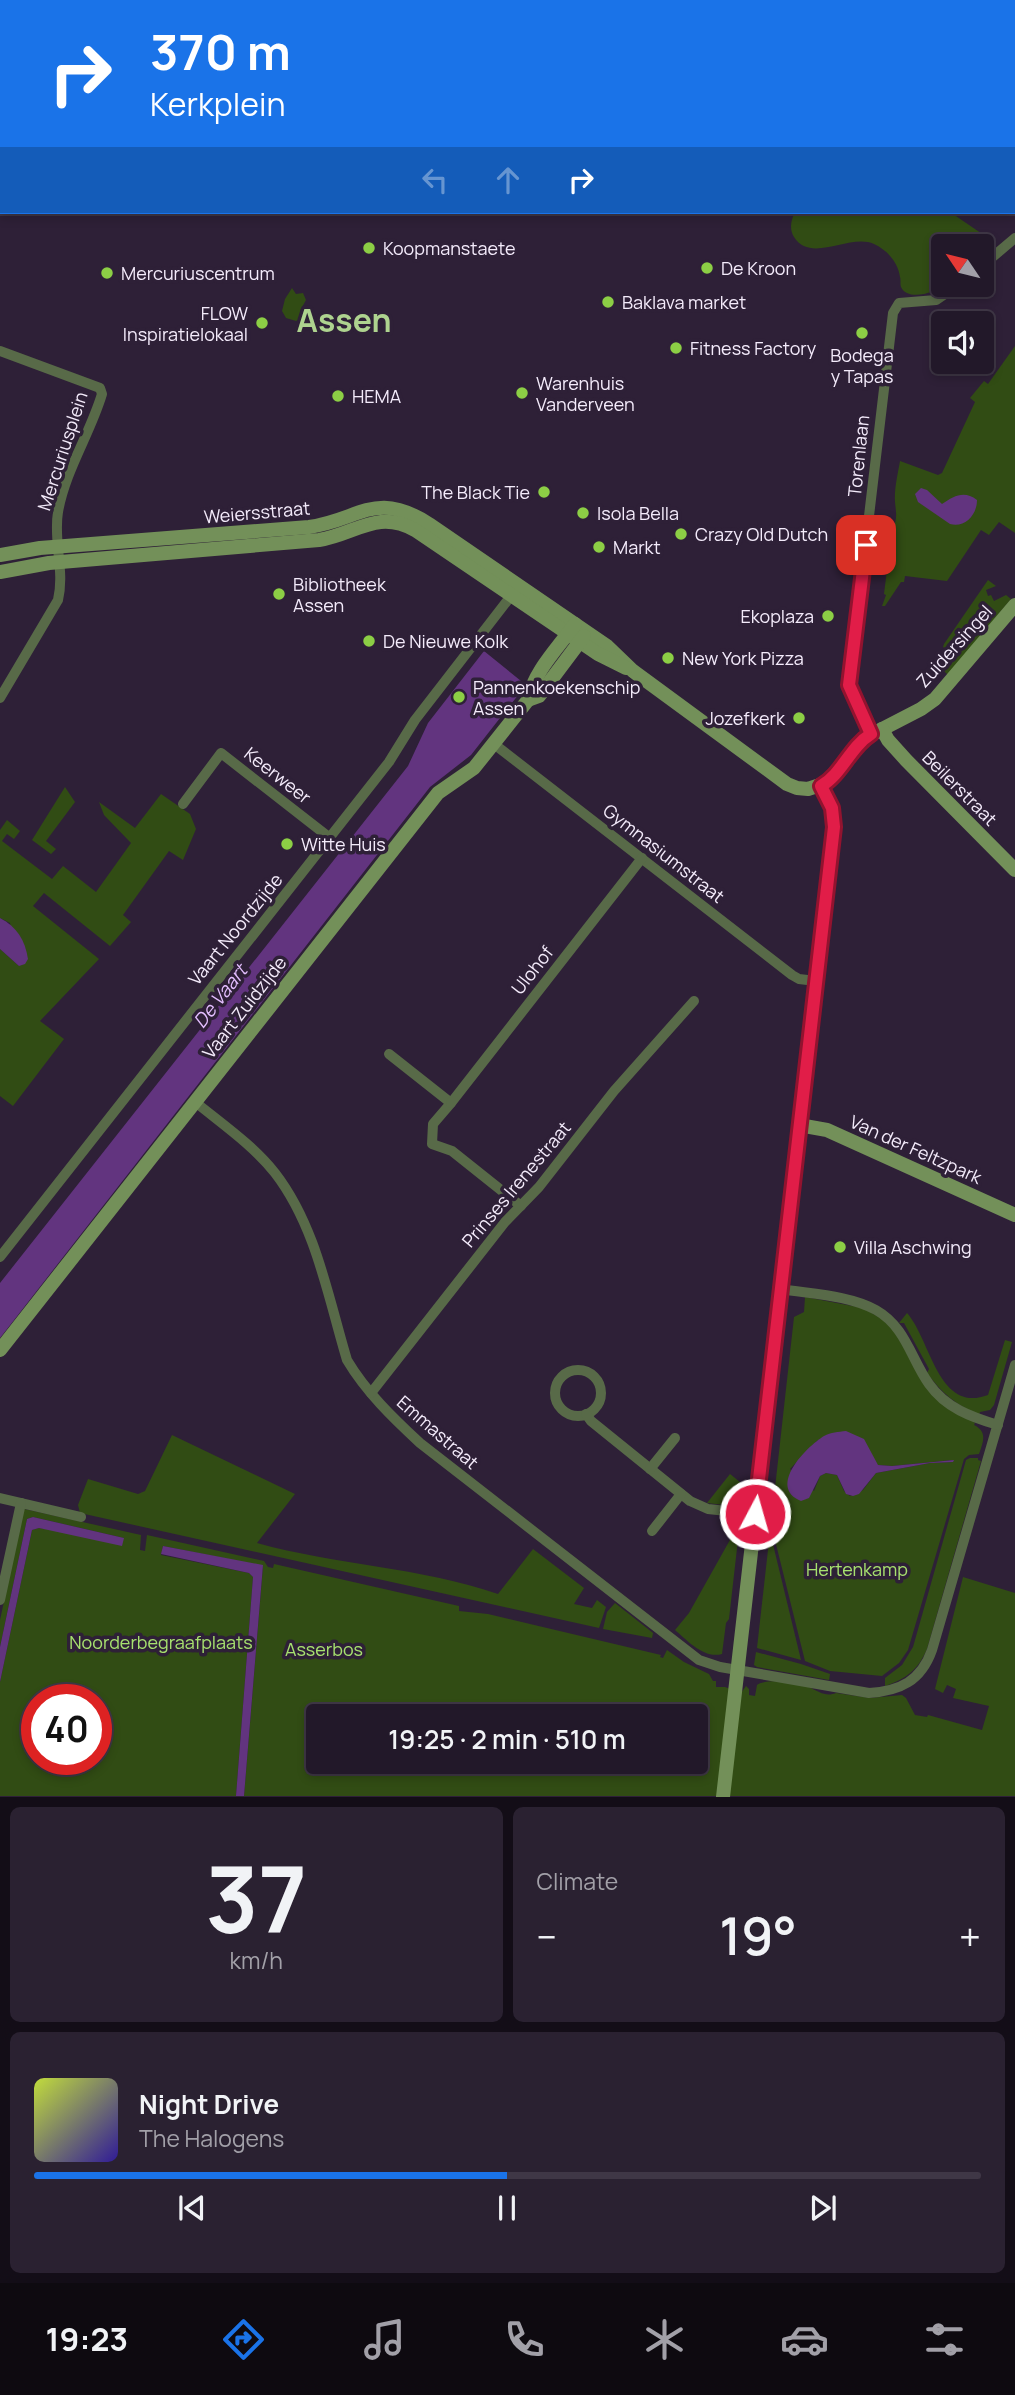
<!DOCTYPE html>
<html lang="en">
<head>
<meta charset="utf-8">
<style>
	:root { --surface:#221829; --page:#2a2131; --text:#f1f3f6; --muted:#a2a0a8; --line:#3f3746; --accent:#1a73e8 }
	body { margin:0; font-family:Manrope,sans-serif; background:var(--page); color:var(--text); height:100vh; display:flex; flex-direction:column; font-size:26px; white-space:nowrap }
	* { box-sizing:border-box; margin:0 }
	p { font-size:23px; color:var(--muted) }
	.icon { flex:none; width:38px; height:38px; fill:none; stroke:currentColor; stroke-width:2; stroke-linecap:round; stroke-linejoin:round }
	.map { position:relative; height:1797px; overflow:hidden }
	.sheet { display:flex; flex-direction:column; gap:10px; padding:10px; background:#130d17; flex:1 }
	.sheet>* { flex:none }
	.guide { position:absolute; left:0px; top:0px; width:1015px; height:214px; box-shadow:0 4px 10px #0003,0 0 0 2px var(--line); background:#1a73e8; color:#fff; overflow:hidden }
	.needle { width:46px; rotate:305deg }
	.fabs { position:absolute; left:931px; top:234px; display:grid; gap:14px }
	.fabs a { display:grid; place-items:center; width:63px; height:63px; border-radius:7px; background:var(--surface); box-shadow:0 4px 10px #0003,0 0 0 2px var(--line); font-size:35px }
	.speed { position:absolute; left:21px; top:1684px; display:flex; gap:14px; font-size:35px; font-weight:700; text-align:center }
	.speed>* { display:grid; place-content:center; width:91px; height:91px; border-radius:50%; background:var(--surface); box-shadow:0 4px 10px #0003,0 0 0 2px var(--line); line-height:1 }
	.speed .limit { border:10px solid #d22; background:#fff; color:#111 }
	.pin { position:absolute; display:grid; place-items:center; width:60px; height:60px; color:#fff; margin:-30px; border-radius:14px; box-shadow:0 4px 10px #0006 }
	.me { position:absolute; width:77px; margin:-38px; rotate:6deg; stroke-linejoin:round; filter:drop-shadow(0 0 5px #0008) }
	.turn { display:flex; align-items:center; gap:24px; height:147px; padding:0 35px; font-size:32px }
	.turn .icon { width:91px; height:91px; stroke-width:2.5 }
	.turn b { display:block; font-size:49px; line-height:60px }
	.lanes { display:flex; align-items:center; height:66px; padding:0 35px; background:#0003; justify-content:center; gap:35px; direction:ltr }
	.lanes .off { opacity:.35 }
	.big { font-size:52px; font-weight:600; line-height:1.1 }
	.sheet .widget { flex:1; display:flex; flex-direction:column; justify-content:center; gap:10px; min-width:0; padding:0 24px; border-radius:10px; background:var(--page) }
	.sheet .dial { align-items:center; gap:0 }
	.dial b { font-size:91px; line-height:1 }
	.song { display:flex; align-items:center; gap:21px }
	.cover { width:84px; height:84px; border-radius:10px; background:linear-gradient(135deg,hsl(70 70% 55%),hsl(250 70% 35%)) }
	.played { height:7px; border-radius:4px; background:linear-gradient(90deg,var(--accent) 50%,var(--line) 50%) }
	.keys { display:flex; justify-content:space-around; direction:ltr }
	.heat { display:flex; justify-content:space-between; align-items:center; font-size:38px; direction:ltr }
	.sheet .tiles { flex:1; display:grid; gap:10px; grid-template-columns:1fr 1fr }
	.widget:last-child { grid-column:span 2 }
	.trip { position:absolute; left:306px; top:1704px; width:402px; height:70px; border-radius:7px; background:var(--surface); box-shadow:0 4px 10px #0003,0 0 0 2px var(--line); font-weight:600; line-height:70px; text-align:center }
	.menu { display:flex; height:112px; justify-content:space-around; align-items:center; background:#0e0a10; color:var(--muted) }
	.menu .icon { width:49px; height:49px }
	.menu .current { color:var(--accent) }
	.menu b { font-size:32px; color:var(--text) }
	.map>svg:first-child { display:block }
	.green { fill:#314c14; fill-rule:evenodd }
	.water { fill:#62347f }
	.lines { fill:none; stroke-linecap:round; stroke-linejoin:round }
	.street { stroke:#586a48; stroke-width:10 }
	.secondary { stroke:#739059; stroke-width:14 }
	.route-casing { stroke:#92132f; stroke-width:18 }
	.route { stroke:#e11d48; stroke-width:12 }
	.poi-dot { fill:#8cce45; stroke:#2e2037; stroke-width:2.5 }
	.labels { text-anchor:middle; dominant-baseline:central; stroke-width:7; stroke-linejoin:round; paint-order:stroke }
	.poi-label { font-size:18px; fill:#f4ebfb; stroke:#2e2037; text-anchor:start }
	.street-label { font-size:18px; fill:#f4ebfb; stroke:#2e2037 }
	.park-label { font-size:18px; fill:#a7e16f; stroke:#2e2037 }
	.water-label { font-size:19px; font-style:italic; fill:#e3befe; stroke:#2e2037 }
	.town-label { font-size:32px; font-weight:bold; fill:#aed38f; stroke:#2e2037 }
</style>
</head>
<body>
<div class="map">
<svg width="1015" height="1797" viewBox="0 0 1015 1797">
	<rect width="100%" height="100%" fill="#2e2037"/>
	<g class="green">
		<path d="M795 212H950L991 240 982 255V247H943V285H945C936 292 908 302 901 287 900 285 901 279 900 277 898 262 887 250 874 244 850 233 811 264 794 237 789 229 791 220 795 212Z"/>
		<path d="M292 288 296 294 303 293 306 300 300 311 302 318 296 321 286 318 282 311 285 299Z"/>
		<path d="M1015 346V533L999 522 989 535 981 530 947 581 905 576 904 582H901L885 606H882L886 595 884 594 892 530C898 519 896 513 895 502 894 489 898 473 900 461L938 475 942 473 975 402 970 398 984 381 988 384Z"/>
		<path d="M988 580 996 586 986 590 988 596 991 595 994 601 1006 595 1011 599 948 675 943 670 954 656 943 647 944 644Z"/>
		<path d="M65 787 75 802 46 841 56 849 51 854 32 840Z"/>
		<path d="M161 794 190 814 196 829 183 860 169 851 123 915 131 922 110 946 44 893 33 906 99 959 40 1021 64 1039 13 1106 0 1096V949L19 966 10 923 0 918V830L7 820 20 831 14 839 7 834 2 841 52 879 63 866 96 892 131 843 104 815 99 802 135 828Z"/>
		<path d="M805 1297 863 1308 882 1319 895 1332 919 1375 975 1423 974 1425C988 1432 983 1442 979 1454L969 1455 964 1459 908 1650 899 1663 882 1676 830 1671 805 1661 771 1524 794 1317 804 1312ZM818 1440 878 1465 892 1466 953 1460V1462L930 1463 876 1473 863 1490 850 1496 844 1491 837 1475 826 1473 820 1476 814 1491 790 1469Z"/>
		<path d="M907 1313C931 1340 938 1414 988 1395L1005 1340 1012 1342 994 1405 990 1410 980 1412 979 1415C955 1404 942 1393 927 1373L929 1369 904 1323H899Z"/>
		<path d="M172 1435 295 1494 257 1543C336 1565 420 1567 498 1594L533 1549 584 1588 574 1604 592 1608 597 1600 606 1607 599 1628 80 1513 78 1505 88 1479 138 1494 145 1491Z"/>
		<path d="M970 1458H978V1460L981 1461 927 1649C918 1670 906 1679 885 1686V1678L902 1665 913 1647 966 1460Z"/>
		<path d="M730 1474 745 1486 742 1507 707 1503Z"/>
		<path d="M24 1509 141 1535 140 1550 145 1551 147 1535 264 1561 268 1567 273 1568 274 1564 459 1606V1611L488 1614 661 1655 660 1657 663 1658 667 1650 684 1662 709 1674 713 1681H716V1687H725L741 1693 746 1686 749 1689V1695L755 1696 757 1685C767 1678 799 1682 811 1688 819 1692 826 1697 836 1693L870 1698 902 1695 906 1698 915 1715 927 1717 928 1715 982 1730 989 1706 953 1698 956 1689 947 1685 943 1693 935 1689 963 1577 1015 1593V1796H244L263 1566 163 1546 161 1555 249 1573 253 1577 236 1796H0V1682L32 1530 39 1528 124 1538 33 1517 27 1519 0 1647V1620ZM37 1699H96V1759H37ZM318 1717H696V1762H318Z"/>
		<path d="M740 1522 729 1619 726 1623 722 1654C704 1659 688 1641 675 1630L689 1613Z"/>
		<path d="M770 1532 801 1660 757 1648Z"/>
		<path d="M615 1603 653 1633 652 1638 603 1629 607 1612Z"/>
		<path d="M756 1652 801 1664 830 1674 829 1680 757 1667 754 1665Z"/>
	</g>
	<g class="water">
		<path d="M921 488 927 490 942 504C954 496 964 490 977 500 977 515 965 528 950 524L918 502 915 494Z"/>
		<path d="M484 651 526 685 471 755 430 787 0 1338V1283L408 766 428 723Z"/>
		<path d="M0 918C17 927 25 940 28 959L25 964 19 966 0 949Z"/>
		<path d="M846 1431 864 1439 878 1465 892 1466 954 1460 953 1462 930 1463 876 1473 859 1494 853 1496 846 1494 837 1475 826 1473 820 1476 809 1498 801 1501C767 1487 806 1447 824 1436 831 1432 838 1432 846 1431Z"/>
		<path d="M33 1517 124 1538 122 1546 39 1528 32 1530 0 1682V1647L27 1519Z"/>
		<path d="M163 1546 263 1565 244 1796H236L253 1577 249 1573 161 1554Z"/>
	</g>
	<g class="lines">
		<g class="street">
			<path d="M79 0 81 2"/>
			<path d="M171 0 172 2"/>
			<path d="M677 0V2"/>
			<path d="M982 266 1015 238"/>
			<path d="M0 351 100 388 102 394C90 434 65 471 58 512 53 541 65 571 58 600L0 698"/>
			<path d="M871 735 849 685 893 313 899 303 936 300 958 285"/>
			<path d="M494 744 792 975 799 979 816 981"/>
			<path d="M183 804 221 753 330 838"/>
			<path d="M389 1054 451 1103 433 1124 432 1144 452 1151 521 1206"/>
			<path d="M194 1101C222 1124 253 1145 275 1173 316 1226 328 1297 347 1360 366 1392 393 1418 420 1443L699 1660 720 1667 869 1693C900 1691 921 1681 932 1650L1015 1365"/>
			<path d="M451 1103 642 858"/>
			<path d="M0 1257 389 762 415 720 514 592"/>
			<path d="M781 1289C811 1294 849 1295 876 1310 906 1327 911 1359 929 1384 946 1408 971 1417 998 1425"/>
			<circle cx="578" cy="1393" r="23"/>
			<path d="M371 1393 505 1222 539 1187 614 1091 694 1001"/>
			<path d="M586 1414 591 1421 690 1501 708 1509 755 1514"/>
			<path d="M650 1469 675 1438"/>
			<path d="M0 1498 81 1517"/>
			<path d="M652 1531 681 1494"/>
			<path d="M0 1600 21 1503"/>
		</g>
		<g class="secondary">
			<path d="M0 555 40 548 309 527C360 520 375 489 429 524L607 646 633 671 787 784 797 788 808 789 826 783 863 739 921 709 935 699 1015 605"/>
			<path d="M0 572 49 563 319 540C356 534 377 509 415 530L598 654 626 668"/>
			<path d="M528 700 539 696 584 636"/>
			<path d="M882 729 888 740 906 760 1015 870"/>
			<path d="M799 1125 827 1130 1015 1215"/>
			<path d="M0 1350 438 793 474 768 528 700C534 671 559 647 575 624"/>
			<path d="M723 1797 834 827 832 808 821 786"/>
		</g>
	</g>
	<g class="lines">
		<defs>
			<path id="route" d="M755 1514 834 827 832 808 821 786C842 774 850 747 871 734L849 685 866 545"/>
		</defs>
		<use href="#route" class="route-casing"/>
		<use href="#route" class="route"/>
	</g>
	<g class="poi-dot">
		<circle cx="369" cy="248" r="7"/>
		<circle cx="707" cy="268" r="7"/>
		<circle cx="107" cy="273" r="7"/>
		<circle cx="608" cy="302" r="7"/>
		<circle cx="262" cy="323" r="7"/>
		<circle cx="862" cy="333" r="7"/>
		<circle cx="676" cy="348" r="7"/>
		<circle cx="522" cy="393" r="7"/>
		<circle cx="338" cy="396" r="7"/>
		<circle cx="544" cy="492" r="7"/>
		<circle cx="583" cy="513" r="7"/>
		<circle cx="681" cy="534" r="7"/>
		<circle cx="599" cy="547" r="7"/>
		<circle cx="279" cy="594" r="7"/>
		<circle cx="828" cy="616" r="7"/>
		<circle cx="369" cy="641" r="7"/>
		<circle cx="668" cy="658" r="7"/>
		<circle cx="459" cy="697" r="7"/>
		<circle cx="799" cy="718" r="7"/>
		<circle cx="287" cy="844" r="7"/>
		<circle cx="840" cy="1247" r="7"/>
	</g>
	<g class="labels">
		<g class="poi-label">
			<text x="383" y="248">Koopmanstaete</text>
			<text x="721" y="268">De Kroon</text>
			<text x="121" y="273">Mercuriuscentrum</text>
			<text x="622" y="302">Baklava market</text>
			<text x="248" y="313" text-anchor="end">FLOW<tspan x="248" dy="21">Inspiratielokaal</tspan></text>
			<text x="690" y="348">Fitness Factory</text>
			<text x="862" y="355" text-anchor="middle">Bodega<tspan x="862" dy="21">y Tapas</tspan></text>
			<text x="536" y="383">Warenhuis<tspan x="536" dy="21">Vanderveen</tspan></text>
			<text x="352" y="396">HEMA</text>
			<text x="530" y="492" text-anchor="end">The Black Tie</text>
			<text x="597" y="513">Isola Bella</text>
			<text x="695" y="534">Crazy Old Dutch</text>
			<text x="613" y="547">Markt</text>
			<text x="293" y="584">Bibliotheek<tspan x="293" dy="21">Assen</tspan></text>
			<text x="814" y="616" text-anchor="end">Ekoplaza</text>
			<text x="383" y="641">De Nieuwe Kolk</text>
			<text x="682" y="658">New York Pizza</text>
			<text x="473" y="687">Pannenkoekenschip<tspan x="473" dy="21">Assen</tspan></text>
			<text x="785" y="718" text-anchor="end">Jozefkerk</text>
			<text x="301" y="844">Witte Huis</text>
			<text x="854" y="1247">Villa Aschwing</text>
		</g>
		<g class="street-label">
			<text transform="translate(62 451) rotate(-72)">Mercuriusplein</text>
			<text transform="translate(858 456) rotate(-84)">Torenlaan</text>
			<text transform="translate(257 512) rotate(-5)">Weiersstraat</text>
			<text transform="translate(954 646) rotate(-48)">Zuidersingel</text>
			<text transform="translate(278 775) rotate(38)">Keerweer</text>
			<text transform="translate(960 788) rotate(45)">Beilerstraat</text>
			<text transform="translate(664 853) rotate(38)">Gymnasiumstraat</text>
			<text transform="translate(235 929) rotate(-51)">Vaart Noordzijde</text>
			<text transform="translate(532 970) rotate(-52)">Ulohof</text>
			<text transform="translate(244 1007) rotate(-52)">Vaart Zuidzijde</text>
			<text transform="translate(916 1149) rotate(24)">Van der Feltzpark</text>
			<text transform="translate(516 1184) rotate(-50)">Prinses Irenestraat</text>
			<text transform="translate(438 1432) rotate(41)">Emmastraat</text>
		</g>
		<g class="park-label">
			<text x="857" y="1569">Hertenkamp</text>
			<text x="161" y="1642">Noorderbegraafplaats</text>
			<text x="324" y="1649">Asserbos</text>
		</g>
		<g class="water-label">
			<text transform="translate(220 996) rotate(-52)">De Vaart</text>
		</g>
		<g class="town-label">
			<text x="344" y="320">Assen</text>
		</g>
	</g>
</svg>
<div class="fabs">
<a><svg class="needle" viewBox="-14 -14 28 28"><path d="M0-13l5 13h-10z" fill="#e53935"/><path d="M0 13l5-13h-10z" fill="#a2a0a8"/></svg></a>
<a><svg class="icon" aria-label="sound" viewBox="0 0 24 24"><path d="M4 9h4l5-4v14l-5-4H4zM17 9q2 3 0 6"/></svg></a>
</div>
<div class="speed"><div class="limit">40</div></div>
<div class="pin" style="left:866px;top:545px;background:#d93025"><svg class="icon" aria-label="arrive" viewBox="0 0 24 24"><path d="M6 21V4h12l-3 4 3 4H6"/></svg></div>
<svg class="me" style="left:755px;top:1514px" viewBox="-20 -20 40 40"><circle r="17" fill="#e11d48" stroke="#fff" stroke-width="3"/><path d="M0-11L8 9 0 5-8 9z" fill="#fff"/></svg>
<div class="trip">19:25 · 2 min · 510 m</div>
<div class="guide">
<div class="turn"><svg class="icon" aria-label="right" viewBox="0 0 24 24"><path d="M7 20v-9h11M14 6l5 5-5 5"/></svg><div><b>370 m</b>Kerkplein</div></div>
<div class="lanes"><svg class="icon off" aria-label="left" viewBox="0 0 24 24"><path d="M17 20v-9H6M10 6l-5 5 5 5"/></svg><svg class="icon off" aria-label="ahead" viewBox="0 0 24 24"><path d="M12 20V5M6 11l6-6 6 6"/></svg><svg class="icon" aria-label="right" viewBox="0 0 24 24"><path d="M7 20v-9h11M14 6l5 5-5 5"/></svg></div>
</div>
</div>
<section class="sheet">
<div class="tiles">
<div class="widget dial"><b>37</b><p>km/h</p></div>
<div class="widget"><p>Climate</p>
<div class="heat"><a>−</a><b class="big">19°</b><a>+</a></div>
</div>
<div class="widget">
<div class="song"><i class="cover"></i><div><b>Night Drive</b><p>The Halogens</p></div></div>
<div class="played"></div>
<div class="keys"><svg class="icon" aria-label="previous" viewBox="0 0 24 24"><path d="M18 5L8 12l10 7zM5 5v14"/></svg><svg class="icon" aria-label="pause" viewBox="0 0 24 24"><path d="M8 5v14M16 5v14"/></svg><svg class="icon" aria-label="next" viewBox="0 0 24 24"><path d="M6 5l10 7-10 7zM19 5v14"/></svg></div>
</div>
</div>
</section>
<nav class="menu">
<b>19:23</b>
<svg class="icon current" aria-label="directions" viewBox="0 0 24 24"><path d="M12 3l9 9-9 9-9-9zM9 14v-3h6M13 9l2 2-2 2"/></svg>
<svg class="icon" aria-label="music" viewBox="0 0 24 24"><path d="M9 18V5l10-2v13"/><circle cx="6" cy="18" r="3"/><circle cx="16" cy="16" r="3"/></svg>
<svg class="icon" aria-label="phone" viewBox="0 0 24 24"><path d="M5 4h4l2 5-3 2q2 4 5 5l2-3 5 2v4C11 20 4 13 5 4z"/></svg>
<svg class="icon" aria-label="climate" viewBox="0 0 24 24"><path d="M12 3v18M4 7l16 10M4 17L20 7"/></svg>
<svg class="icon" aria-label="car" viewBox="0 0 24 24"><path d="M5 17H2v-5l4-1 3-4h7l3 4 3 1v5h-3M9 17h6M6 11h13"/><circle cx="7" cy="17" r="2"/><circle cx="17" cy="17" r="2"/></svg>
<svg class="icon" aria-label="filters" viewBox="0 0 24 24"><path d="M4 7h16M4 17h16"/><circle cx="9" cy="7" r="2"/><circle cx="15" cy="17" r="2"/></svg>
</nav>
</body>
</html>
